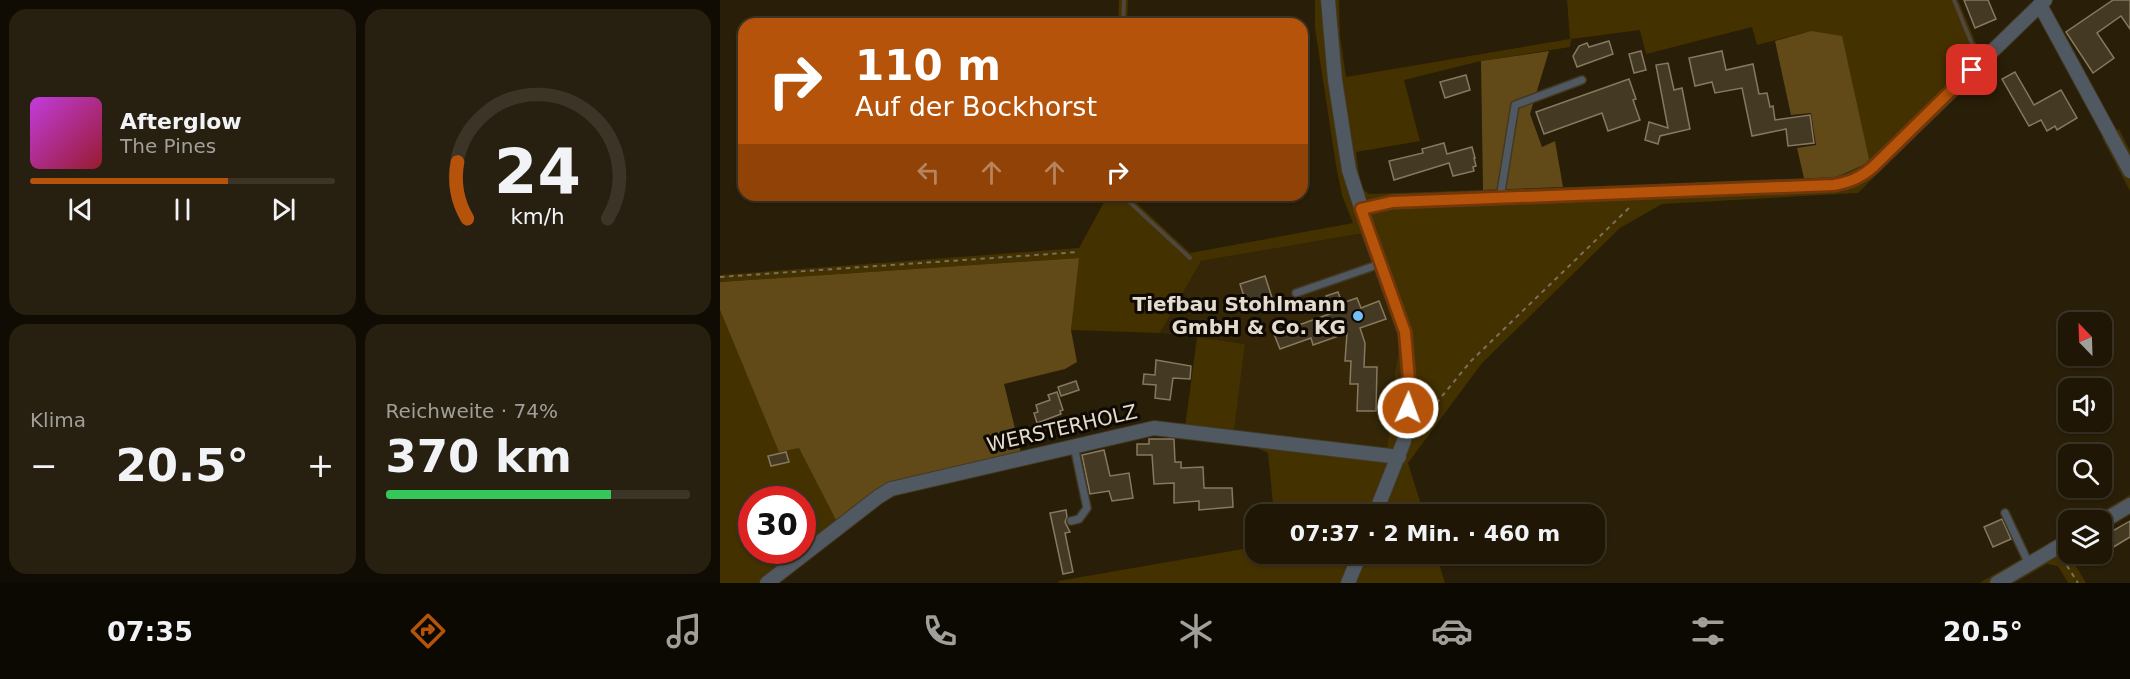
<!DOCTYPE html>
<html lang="de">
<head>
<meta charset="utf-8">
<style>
	:root { --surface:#1f1605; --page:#271f0f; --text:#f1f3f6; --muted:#a19f9a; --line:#3c3527; --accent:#b45309 }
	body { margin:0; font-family:"DejaVu Sans",sans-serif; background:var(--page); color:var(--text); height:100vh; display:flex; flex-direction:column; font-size:22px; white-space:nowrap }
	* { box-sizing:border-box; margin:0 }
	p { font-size:20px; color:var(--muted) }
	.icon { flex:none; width:33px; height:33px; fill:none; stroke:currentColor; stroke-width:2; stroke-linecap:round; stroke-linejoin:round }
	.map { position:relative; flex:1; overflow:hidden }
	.drawer { display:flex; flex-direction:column; gap:9px; padding:9px; background:#110c03; width:720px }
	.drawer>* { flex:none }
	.banner { position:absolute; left:18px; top:18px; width:570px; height:183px; border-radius:18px; box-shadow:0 2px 4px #0004,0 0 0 2px var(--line); background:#b45309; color:#fff; overflow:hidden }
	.needle { width:39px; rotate:337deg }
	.controls { position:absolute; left:1338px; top:312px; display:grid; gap:12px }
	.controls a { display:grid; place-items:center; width:54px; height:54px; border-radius:12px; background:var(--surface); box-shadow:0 2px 4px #0004,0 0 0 2px var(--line); font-size:30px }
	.speed { position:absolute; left:18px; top:486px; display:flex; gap:12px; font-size:30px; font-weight:700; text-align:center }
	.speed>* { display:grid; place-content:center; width:78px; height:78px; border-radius:50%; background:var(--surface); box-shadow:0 2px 4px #0004,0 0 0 2px var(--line); line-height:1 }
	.speed .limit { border:9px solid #d22; background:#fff; color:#111 }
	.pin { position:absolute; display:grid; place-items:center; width:51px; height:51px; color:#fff; margin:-26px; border-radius:12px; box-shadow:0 3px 9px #0006 }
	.me { position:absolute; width:66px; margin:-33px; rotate:2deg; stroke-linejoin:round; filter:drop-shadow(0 0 4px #0008) }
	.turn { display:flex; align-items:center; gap:21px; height:126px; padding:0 18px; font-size:27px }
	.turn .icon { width:78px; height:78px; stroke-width:2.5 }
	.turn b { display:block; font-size:42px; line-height:51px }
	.lanes { display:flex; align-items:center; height:57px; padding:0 18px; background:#0003; justify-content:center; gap:30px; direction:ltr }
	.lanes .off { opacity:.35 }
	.big { font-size:45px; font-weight:600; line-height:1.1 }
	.drawer .widget { flex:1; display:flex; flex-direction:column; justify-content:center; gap:9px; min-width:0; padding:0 21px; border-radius:18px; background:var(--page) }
	.drawer .dial { align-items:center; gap:0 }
	.dial svg { height:156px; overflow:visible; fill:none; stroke:var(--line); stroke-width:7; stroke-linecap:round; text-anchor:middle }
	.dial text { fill:var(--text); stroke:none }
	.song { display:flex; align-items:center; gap:18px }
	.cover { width:72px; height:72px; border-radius:9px; background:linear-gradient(135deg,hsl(290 70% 55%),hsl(350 70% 35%)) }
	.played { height:6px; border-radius:3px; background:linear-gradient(90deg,var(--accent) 65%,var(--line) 65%) }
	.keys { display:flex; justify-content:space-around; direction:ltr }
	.heat { display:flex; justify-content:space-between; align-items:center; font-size:33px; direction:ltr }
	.charge { height:9px; border-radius:4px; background:linear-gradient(90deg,#34c759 74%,var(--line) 0) }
	.drawer .tiles { flex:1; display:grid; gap:9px; grid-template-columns:repeat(2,1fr) }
	.trip { position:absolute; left:525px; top:504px; width:360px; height:60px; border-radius:18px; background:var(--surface); box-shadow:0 2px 4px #0004,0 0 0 2px var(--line); font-weight:600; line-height:60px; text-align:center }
	.tabs { display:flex; height:96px; justify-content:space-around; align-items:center; background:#0c0902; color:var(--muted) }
	.tabs .icon { width:42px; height:42px }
	.tabs .active { color:var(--accent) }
	.tabs b { font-size:27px; color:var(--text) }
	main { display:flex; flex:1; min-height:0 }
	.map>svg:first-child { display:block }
	.built { fill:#342607 }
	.green { fill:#443100; fill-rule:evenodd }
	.forest { fill:#614a18 }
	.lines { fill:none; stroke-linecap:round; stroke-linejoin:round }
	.stream { stroke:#4f463e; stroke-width:4 }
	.building { fill:#443922; stroke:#867960; stroke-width:1.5 }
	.lane-casing { stroke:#433923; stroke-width:10 }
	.street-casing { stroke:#433923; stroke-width:16 }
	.path { stroke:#79705d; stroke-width:2; stroke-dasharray:4.5 4.5; stroke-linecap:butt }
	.lane { stroke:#505961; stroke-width:7 }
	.street { stroke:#505961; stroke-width:14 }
	.route-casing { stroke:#753606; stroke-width:15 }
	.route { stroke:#b45309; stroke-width:10 }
	.poi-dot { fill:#75c0f6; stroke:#0e0902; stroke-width:2 }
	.labels { text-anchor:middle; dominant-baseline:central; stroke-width:6; stroke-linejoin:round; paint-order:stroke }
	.poi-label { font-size:20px; font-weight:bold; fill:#e3dcce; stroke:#0e0902; text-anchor:end }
	.street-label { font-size:20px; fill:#e3dcce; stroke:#0e0902 }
</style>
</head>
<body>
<main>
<section class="drawer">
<div class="tiles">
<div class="widget">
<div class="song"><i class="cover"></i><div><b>Afterglow</b><p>The Pines</p></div></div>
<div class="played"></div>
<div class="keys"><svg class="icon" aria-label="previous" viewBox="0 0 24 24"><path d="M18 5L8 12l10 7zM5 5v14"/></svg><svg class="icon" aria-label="pause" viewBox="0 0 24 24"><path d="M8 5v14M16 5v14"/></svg><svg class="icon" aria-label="next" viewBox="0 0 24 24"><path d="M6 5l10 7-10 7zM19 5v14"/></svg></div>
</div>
<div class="widget dial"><svg viewBox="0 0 100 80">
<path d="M14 69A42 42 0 1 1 86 69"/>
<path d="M14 69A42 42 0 0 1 9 40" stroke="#b45309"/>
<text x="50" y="56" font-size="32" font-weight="700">24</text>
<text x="50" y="72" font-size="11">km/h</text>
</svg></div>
<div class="widget"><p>Klima</p>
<div class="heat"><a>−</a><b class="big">20.5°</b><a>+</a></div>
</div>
<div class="widget"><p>Reichweite · 74%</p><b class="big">370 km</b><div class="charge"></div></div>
</div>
</section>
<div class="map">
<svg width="1410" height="583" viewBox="0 0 1410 583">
	<rect width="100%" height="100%" fill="#291e07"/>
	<path class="built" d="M638 234 647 235 682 332 675 373 667 451 512 436 525 344 440 333 481 261Z"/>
	<g class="green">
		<path d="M399 0H408L407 24H398Z"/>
		<path d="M595 0H619L620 36 626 77 850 39 847 0H1238L1258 48 1254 56 1242 68 1250 83 1138 193 942 204 900 228 762 363 688 463 704 514H554L548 453 512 436 465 428 477 337 525 344 513 436 667 451 675 373 682 332 647 235 638 234 481 261 440 333 351 330 358 258 0 282V275L359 248 388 195H408L470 253 633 223 622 195 616 165 595 28ZM1032 27 1037 45 1091 31 1114 178 649 194 641 188 636 152 700 141 684 80 761 61 850 47 851 39 920 30 926 54Z"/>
		<path d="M1399 129 1410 151V191L1382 138Z"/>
		<path d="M0 310 59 451 79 447 118 524 159 491 310 461 176 495 162 501 59 583H0ZM32 500H82V550H32Z"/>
		<path d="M1410 495V515L1382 532V520H1367Z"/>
		<path d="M1348 532V554H1352L1351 558 1366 583H1348L1338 566 1327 564 1294 583H1259Z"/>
		<path d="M535 544 536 554H716L725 583H339L338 581 529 548Z"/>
	</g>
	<g class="forest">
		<path d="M1091 31 1122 36 1149 159 1145 164 1114 178H1084L1077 148 1096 145 1091 113 1071 115 1055 41Z"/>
		<path d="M829 51 810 114 822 147 835 141 843 187 763 190 761 61Z"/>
		<path d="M359 258 351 330 357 362 345 369 284 384 301 453 182 481 118 524 79 448 59 452 0 310V282Z"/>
	</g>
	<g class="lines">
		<g class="stream">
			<path d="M1234 0 1254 49"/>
			<path d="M403 24 404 0"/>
			<path d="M402 195 470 258"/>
		</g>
	</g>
	<g class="building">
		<path d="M1244 0H1268L1276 19 1255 28Z"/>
		<path d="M1393 0H1410V29L1401 16 1377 33 1394 58 1373 73 1346 32Z"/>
		<path d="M889 41 893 54 857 67 853 56 859 46 867 43 869 47Z"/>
		<path d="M921 51 926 70 914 73 909 54Z"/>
		<path d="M1002 51 1006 70 1033 64 1039 94 1047 93 1050 107 1053 106 1055 120 1090 115 1094 143 1068 146 1066 129 1032 136 1022 88 995 93 992 82 975 86 969 58Z"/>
		<path d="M948 63 954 90 962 88 970 129 940 136 938 144 925 140 929 122 948 128 936 65Z"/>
		<path d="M1295 72 1314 105 1341 90 1357 118 1337 130 1335 126 1327 131 1321 120 1309 126 1282 79Z"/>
		<path d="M746 75 750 90 725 98 720 82Z"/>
		<path d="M909 79 916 99 913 100 920 120 888 131 882 113 824 134 816 112Z"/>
		<path d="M724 143 727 154 752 147 755 158H754L756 166 753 167 754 171 733 176 729 163 674 180 669 161 703 153 702 149Z"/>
		<path d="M545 276 554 304 529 312 520 284Z"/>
		<path d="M618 292 622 303 637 298 641 308 659 301 666 319 640 328 645 343 644 367H657L656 411H637L638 384H630L631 361H625L627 333 593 345 591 338 560 349 554 334 612 313 606 296Z"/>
		<path d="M436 360 471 366 470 379 453 378 450 400 435 398 436 385 423 384 424 374 435 375Z"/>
		<path d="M356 381 359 390 341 396 338 387Z"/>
		<path d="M337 392 343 410 340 411 341 414 317 423 314 413 318 412 316 405 330 400 328 395Z"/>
		<path d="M429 439H454L455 462H461V468L483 467 484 488H512L513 507 479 510V501L454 503V483L434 484 432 455H417V444H429Z"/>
		<path d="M384 450 390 476 409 473 413 498 392 501 389 491 370 494 362 455Z"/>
		<path d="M66 452 69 462 51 466 48 456Z"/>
		<path d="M60 486 65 500H55L51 490Z"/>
		<path d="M346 510 347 517 345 522 350 532 345 533 353 572 343 574 330 513Z"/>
		<path d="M1282 519 1291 539 1273 547 1264 527Z"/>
		<path d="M1410 521V537L1382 554V537Z"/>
	</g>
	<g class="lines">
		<defs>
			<g id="lane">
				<path d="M780 198 795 105 862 80"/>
				<path d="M576 293 660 264"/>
				<path d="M1285 513 1309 564"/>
				<path d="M351 521 359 519 367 508 354 446"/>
			</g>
			<g id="street">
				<path d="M608 0 615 80 629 170 650 235 685 332 690 392 684 441 655 514"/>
				<path d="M1320 5 1410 171"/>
				<path d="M641 209 672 202 1114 185C1130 182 1140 178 1153 167L1325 0"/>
				<path d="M1382 522 1410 505"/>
				<path d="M47 583 158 497 171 489 434 428 679 457"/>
				<path d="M628 583 640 554"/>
				<path d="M1277 583 1348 541"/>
			</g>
		</defs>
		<use href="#lane" class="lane-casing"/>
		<use href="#street" class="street-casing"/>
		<g class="path">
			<path d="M0 277 359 252"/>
			<path d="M699 424 751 361 910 207"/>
			<path d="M1342 558 1358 583"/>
		</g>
		<use href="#lane" class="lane"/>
		<use href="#street" class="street"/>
	</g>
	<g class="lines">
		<defs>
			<path id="route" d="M688 408 690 392 685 332 641 209 672 202 1114 185C1130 182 1140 178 1153 167L1252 70"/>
		</defs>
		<use href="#route" class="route-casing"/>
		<use href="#route" class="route"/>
	</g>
	<circle class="poi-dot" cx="638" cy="316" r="6"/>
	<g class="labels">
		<g class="poi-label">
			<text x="626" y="304">Tiefbau Stohlmann<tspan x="626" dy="23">GmbH &amp; Co. KG</tspan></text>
		</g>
		<g class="street-label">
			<text transform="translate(342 428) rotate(-13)">WERSTERHOLZ</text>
		</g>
	</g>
</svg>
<div class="controls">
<a><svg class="needle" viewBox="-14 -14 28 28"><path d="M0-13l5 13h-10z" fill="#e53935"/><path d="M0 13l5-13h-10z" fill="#a19f9a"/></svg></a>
<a><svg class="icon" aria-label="sound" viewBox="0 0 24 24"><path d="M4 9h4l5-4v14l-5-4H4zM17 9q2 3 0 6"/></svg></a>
<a><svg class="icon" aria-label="search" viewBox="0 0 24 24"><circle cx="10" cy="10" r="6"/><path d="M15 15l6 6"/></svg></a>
<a><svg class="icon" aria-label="layers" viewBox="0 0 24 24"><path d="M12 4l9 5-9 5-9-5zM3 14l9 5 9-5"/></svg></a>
</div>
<div class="speed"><div class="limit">30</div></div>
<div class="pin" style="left:1252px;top:70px;background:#d93025"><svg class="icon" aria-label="arrive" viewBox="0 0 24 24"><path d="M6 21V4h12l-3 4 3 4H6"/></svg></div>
<svg class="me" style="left:688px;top:408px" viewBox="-20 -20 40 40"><circle r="17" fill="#b45309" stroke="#fff" stroke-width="3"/><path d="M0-11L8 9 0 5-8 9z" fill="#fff"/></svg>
<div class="trip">07:37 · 2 Min. · 460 m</div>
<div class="banner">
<div class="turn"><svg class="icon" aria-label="right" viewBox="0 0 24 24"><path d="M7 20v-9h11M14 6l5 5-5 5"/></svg><div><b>110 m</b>Auf der Bockhorst</div></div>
<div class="lanes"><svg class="icon off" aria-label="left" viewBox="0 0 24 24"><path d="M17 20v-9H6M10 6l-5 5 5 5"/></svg><svg class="icon off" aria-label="ahead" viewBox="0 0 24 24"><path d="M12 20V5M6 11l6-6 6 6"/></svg><svg class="icon off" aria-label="ahead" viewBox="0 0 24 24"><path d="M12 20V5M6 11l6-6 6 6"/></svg><svg class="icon" aria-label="right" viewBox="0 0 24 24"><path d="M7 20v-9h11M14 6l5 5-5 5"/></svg></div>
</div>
</div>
</main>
<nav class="tabs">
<b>07:35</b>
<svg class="icon active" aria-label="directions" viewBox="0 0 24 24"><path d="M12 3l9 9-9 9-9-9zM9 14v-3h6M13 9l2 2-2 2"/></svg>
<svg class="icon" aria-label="music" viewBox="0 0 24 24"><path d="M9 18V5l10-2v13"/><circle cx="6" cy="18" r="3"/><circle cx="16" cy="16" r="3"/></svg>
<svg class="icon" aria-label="phone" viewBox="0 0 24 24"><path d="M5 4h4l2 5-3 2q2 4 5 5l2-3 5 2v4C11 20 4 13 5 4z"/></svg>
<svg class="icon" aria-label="climate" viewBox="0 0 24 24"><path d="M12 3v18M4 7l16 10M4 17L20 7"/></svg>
<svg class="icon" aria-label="car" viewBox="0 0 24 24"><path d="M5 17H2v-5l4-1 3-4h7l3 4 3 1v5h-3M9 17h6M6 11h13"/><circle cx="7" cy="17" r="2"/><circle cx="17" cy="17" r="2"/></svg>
<svg class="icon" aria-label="filters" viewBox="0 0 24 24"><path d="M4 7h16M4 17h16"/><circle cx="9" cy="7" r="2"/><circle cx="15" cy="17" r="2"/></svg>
<b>20.5°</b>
</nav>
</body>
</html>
